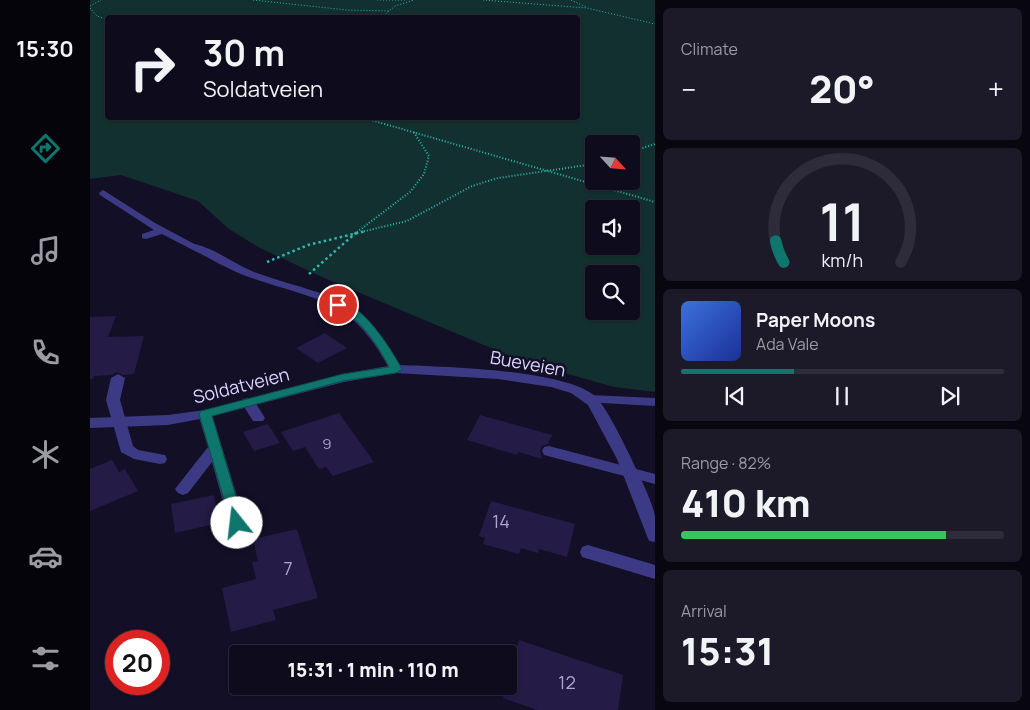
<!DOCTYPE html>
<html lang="en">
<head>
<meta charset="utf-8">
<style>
	:root { --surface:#0e0b1c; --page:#1c1929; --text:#f1f3f6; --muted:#9b9ba3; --line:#2e2b3b; --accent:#0f766e }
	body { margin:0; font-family:Manrope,sans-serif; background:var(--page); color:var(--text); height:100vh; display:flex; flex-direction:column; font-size:19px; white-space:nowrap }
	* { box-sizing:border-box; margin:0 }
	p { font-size:16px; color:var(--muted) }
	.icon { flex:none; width:28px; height:28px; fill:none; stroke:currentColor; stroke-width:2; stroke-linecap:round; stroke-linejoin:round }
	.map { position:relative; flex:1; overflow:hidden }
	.drawer { display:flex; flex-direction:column; gap:8px; padding:8px; background:#08060f; width:375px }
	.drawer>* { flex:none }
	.guide { position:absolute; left:15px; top:15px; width:475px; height:105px; border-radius:5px; box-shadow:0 1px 4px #0004,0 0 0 1px var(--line); background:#0e0b1c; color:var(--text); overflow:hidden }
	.needle { width:32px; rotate:116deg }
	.buttons { position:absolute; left:495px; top:135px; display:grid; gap:10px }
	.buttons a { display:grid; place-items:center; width:55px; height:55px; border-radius:5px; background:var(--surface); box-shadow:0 1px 4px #0004,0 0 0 1px var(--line); font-size:25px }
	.speed { position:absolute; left:15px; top:630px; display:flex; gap:10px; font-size:25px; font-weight:700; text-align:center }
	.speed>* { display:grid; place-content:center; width:65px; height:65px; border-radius:50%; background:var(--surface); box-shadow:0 1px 4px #0004,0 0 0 1px var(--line); line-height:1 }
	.speed .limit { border:8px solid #d22; background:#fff; color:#111 }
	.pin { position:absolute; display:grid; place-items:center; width:42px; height:42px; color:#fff; margin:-21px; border:2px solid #fff; border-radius:50%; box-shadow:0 1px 5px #0007 }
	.me { position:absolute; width:55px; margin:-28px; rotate:344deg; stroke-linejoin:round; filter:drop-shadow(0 0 4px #0008) }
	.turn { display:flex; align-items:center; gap:18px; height:105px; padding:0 15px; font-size:22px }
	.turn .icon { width:65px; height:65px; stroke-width:2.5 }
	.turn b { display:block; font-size:35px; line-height:42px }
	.big { font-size:38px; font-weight:800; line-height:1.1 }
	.drawer .tile { flex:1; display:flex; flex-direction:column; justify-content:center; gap:8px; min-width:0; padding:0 18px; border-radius:8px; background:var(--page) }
	.drawer .dial { align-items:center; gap:0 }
	.dial svg { height:130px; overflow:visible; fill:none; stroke:var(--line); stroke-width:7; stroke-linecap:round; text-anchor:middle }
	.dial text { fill:var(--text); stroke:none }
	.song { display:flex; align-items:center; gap:15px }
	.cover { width:60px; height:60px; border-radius:8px; background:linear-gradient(135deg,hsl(220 70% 55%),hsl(230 70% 35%)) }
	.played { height:5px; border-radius:2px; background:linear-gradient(90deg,var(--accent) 35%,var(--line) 35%) }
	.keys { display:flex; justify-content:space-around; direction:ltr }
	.heat { display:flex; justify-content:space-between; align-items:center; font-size:28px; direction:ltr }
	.charge { height:8px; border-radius:4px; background:linear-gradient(90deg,#34c759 82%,var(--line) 0) }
	.trip { position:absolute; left:139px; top:645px; width:288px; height:50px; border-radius:5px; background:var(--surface); box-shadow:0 1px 4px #0004,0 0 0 1px var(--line); font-weight:800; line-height:50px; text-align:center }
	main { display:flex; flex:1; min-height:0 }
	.menu { display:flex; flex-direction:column; width:90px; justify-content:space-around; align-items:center; background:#06040b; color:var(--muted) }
	.menu .icon { width:35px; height:35px }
	.menu .on { color:var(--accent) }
	.menu b { font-size:22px; color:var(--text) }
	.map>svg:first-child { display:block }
	.green { fill:#12302f; fill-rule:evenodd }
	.building { fill:#241b47 }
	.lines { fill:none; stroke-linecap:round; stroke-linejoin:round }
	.path-far2 { stroke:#2fb8b0; stroke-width:1; stroke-dasharray:1 2; stroke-linecap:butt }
	.path-far1 { stroke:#2fb8b0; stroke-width:2; stroke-dasharray:1 2; stroke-linecap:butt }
	.path { stroke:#2fb8b0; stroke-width:2.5; stroke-dasharray:2.5 3; stroke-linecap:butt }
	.service { fill:#3d3a85; fill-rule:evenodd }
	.minor { fill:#3d3a85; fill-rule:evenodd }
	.route { fill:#0f766e; stroke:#0a4d48 }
	.labels { text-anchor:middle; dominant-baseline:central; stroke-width:5; stroke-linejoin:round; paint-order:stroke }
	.number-label { font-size:15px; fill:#aca6d1 }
	.street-label { font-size:18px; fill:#d9d4ff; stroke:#130f26 }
	.near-number-label { font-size:18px; fill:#aca6d1 }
</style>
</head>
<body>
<main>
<nav class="menu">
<b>15:30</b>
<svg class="icon on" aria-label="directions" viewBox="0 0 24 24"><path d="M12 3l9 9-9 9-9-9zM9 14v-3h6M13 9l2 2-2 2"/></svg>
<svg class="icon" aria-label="music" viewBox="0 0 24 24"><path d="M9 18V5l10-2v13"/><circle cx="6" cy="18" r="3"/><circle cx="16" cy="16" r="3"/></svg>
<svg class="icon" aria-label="phone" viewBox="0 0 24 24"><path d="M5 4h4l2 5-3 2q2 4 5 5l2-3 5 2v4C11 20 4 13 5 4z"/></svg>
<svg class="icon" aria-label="climate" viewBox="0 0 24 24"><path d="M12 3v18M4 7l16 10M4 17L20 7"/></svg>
<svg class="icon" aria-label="car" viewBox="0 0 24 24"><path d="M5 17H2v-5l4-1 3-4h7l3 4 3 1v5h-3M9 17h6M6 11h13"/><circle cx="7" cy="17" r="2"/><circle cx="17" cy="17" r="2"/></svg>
<svg class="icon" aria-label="filters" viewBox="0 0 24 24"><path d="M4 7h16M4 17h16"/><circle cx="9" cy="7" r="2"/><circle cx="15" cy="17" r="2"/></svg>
</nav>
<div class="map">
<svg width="565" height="710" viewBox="0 0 565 710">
	<rect width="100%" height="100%" fill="#130f26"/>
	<path class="green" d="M0 0H565V392L524 387 432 361 232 277 168 247 139 229 108 201 31 175 0 179ZM18 18H488V118H18ZM504 144H541V181H504ZM504 209H541V246H504ZM504 274H541V311H504Z"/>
	<g class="building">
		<path d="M26 316 18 337 54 336 44 374 33 375 27 372 22 375 4 376 3 379H0V317Z"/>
		<path d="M235 333 257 348 228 363 206 348Z"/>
		<path d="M249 413 284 462 243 476 236 467 229 469 215 447 203 451 191 432Z"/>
		<path d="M390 415 462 435 458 444 452 446 450 450 452 459 428 452 427 455 377 440Z"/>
		<path d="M178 424 190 443 164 451 153 432Z"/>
		<path d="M22 460 29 472 35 469 48 491 0 511V469Z"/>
		<path d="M124 495 129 523 85 533 81 504Z"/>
		<path d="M401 501 485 524 477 557 449 549 448 553 431 548 429 554 393 544 395 538 389 536Z"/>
		<path d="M207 529 228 598 183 610 186 620 141 632 132 588 166 579 162 562 168 561 163 539Z"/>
		<path d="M429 640 533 675 528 710H447L413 698Z"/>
	</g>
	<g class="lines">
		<g class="path-far2">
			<path d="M163 0 257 10 299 11"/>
			<path d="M287 0H317"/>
			<path d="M393 0 497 8 565 24"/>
			<path d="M481 0 496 7"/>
			<path d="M0 6 11 0"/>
			<path d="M0 8 7 16 18 20"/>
			<path d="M291 18 305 6 324 0"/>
		</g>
		<g class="path-far1">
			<path d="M274 118 565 202"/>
			<path d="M541 152 565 144"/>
			<path d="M267 232 320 192 334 174 339 156 323 131"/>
			<path d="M271 232 317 221 382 186 408 178 504 164"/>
		</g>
		<g class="path">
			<path d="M177 262 218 245 276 231"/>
			<path d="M219 274 268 231"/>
		</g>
		<g class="service">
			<path d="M13 190 65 223 110 247 105 250 101 249 72 234 56 239 52 238V234L64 230 10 195 9 193Z"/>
			<path d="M28 374 35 378 30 400 43 446 48 450 75 455 77 459 75 463 70 464 44 459 31 452 16 400 21 378Z"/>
			<path d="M500 395 565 398V406L495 402 493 399Z"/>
			<path d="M158 398 163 399 175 418 173 421H163L151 402 153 399Z"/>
			<path d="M115 410 120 411 122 414 155 523 153 527 147 529 141 527 139 523 122 462 98 493 93 495 88 493 85 489 118 447 108 414 110 411Z"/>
			<path d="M459 446 565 474V484L454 455 452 451 454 447Z"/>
			<path d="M498 545 565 565V579L492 557 490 552 492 547Z"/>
		</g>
		<path class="minor" d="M105 244C126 249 144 264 164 272 236 298 269 291 310 365 354 367 473 369 505 396 515 405 534 443 540 456 547 471 562 500 565 516 565 524 565 534 565 542L559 541 557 536 527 459 498 405 481 393 461 387 408 379 306 373 254 382 115 418 78 425 0 428V418L78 415 115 410 253 374 298 366C259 295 224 301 156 276 137 269 120 258 101 249L100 247Z"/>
	</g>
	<path class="route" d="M244 302C270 297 302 351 312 369L306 373 253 381 122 416 154 523 152 527 147 529 142 527 109 414 111 411 253 374 299 367C289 348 279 332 263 318 256 313 248 310 243 305Z"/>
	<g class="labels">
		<g class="number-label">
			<text x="237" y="443">9</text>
		</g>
		<g class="street-label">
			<text transform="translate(438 363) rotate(10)">Bueveien</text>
			<text transform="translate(151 385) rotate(-14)">Soldatveien</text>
		</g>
		<g class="near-number-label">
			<text x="411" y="521">14</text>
			<text x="198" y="568">7</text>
			<text x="477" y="682">12</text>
		</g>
	</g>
</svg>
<div class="buttons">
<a><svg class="needle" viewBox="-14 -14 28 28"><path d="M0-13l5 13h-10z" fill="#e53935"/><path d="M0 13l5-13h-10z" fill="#9b9ba3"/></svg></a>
<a><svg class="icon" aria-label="sound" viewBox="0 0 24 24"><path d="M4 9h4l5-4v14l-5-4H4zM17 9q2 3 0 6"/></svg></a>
<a><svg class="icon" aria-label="search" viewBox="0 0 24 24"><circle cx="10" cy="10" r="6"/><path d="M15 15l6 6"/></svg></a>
</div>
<div class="speed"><div class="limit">20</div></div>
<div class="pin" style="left:248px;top:305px;background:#d93025"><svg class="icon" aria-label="arrive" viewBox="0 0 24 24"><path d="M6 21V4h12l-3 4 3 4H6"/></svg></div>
<svg class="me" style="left:147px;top:523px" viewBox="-20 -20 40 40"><circle r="19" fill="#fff"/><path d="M0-13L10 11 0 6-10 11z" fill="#0f766e"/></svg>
<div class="trip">15:31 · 1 min · 110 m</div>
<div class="guide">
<div class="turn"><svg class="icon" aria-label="right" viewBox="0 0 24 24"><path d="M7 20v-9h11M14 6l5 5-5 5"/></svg><div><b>30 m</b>Soldatveien</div></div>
</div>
</div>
<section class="drawer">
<div class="tile"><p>Climate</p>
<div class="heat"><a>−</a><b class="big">20°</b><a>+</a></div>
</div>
<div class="tile dial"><svg viewBox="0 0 100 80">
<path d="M14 69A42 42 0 1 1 86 69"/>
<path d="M14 69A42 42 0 0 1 9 56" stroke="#0f766e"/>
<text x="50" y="56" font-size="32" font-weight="700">11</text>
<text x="50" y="72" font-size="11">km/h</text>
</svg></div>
<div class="tile">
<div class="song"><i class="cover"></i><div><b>Paper Moons</b><p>Ada Vale</p></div></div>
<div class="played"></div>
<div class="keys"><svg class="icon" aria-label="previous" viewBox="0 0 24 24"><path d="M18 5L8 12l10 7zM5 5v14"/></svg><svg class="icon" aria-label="pause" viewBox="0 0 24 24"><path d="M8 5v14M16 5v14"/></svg><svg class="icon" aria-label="next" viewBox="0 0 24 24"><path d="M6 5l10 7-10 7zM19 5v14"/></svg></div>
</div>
<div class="tile"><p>Range · 82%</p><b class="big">410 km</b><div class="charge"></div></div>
<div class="tile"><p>Arrival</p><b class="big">15:31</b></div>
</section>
</main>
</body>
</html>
